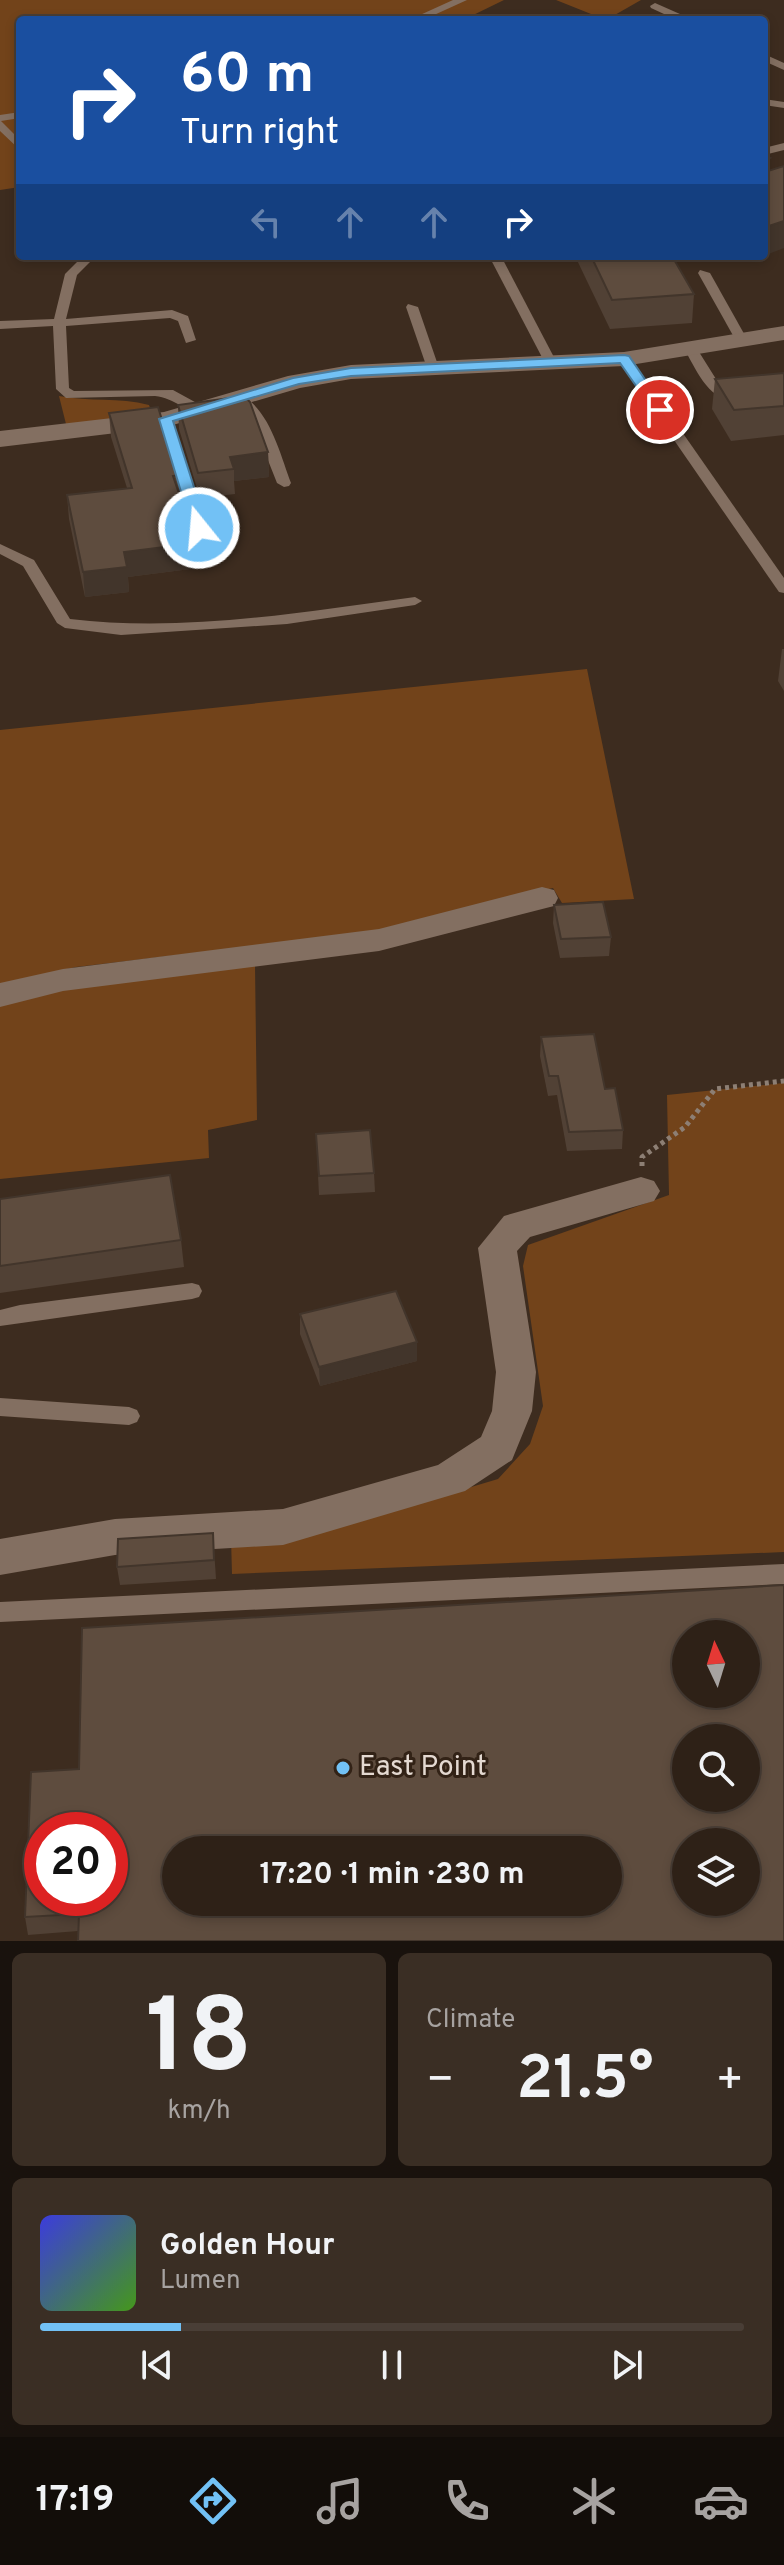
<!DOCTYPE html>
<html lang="en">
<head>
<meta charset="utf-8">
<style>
	:root { --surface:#2e2117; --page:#3a2e24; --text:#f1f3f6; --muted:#a7a3a1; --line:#493e36; --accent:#72c1f5 }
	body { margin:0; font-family:Overpass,sans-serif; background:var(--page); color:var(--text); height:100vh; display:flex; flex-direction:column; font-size:30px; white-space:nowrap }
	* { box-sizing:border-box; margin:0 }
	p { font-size:26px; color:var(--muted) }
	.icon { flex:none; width:44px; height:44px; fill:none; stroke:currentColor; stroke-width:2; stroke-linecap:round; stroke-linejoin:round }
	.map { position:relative; height:1941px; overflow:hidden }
	.side { display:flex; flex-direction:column; gap:12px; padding:12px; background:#19120d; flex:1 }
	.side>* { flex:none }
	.top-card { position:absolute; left:16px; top:16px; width:752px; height:244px; border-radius:8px; box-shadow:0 4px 12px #0003,0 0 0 2px var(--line); background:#1a4fa0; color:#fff; overflow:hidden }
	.needle { width:52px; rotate:356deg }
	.buttons { position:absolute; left:672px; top:1620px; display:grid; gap:16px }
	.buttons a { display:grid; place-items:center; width:88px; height:88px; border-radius:50%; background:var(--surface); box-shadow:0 4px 12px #0003,0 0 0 2px var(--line); font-size:40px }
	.speed { position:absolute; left:24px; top:1812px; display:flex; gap:16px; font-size:40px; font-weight:700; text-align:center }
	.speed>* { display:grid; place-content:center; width:104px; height:104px; border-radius:50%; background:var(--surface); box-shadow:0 4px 12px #0003,0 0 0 2px var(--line); line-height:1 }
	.speed .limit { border:12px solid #d22; background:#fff; color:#111 }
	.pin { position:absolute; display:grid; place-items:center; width:68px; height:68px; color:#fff; margin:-34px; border:4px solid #fff; border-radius:50%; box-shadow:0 2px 8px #0007 }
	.me { position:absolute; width:88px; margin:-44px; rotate:343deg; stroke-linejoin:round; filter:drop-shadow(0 0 6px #0008) }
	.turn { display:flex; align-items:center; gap:28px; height:168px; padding:0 32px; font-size:36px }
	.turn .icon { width:104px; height:104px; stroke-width:2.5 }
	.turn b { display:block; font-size:56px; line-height:68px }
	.lanes { display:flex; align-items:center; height:76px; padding:0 32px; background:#0003; justify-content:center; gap:40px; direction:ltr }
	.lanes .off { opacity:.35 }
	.big { font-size:60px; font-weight:700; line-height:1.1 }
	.side .widget { flex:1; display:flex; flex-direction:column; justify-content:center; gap:12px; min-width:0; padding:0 28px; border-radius:12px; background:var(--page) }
	.side .dial { align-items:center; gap:0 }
	.dial b { font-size:104px; line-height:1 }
	.song { display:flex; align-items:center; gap:24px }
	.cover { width:96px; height:96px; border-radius:12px; background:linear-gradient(135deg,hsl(240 70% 55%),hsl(100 70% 35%)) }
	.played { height:8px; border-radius:4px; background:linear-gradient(90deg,var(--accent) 20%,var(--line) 20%) }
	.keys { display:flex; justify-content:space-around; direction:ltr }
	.heat { display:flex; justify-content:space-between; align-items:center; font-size:44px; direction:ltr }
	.side .tiles { flex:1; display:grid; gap:12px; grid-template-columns:1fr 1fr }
	.widget:last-child { grid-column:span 2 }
	.trip { position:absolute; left:162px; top:1836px; width:460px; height:80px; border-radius:40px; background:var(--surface); box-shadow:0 4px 12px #0003,0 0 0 2px var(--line); font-weight:700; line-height:80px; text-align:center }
	.tabs { display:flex; height:128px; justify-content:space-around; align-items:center; background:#120d09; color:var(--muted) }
	.tabs .icon { width:56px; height:56px }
	.tabs .current { color:var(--accent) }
	.tabs b { font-size:36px; color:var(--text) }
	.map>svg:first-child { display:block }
	.green { fill:#72431a }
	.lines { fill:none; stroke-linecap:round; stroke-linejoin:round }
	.path { stroke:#8d7f74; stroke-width:5; stroke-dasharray:4 4; stroke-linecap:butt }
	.lane { fill:#836f61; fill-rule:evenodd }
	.street { fill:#836f61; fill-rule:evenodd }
	.wall { fill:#514135 }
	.shaded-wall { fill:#42352b }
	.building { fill:#5e4c3e; stroke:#42352b; stroke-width:2; fill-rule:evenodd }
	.route { fill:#72c1f5; stroke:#4a7d9f; stroke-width:2 }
	.poi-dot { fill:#72c1f5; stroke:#322216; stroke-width:3 }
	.labels { text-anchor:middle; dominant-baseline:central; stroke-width:6; stroke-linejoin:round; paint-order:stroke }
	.near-poi-label { font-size:28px; fill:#e4d9d1; stroke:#322216; text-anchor:start }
</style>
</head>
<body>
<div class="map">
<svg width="784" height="1941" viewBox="0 0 784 1941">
	<rect width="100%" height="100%" fill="#3d2c1f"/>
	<g class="green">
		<path d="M0 0H504L463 20H20V187L0 190Z"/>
		<path d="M556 0H641L606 20Z"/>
		<path d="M59 396C89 402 119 397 149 405L151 411 137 417 66 424Z"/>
		<path d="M587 669 634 899 562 903 553 888 372 932 76 967 0 984V730Z"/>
		<path d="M255 965 257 1120 208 1130 209 1158 0 1179V1003L59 988Z"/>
		<path d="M784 1083V1552L232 1574 231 1538 294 1540 498 1479 530 1444 543 1406 523 1266 528 1245 669 1195 667 1095Z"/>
	</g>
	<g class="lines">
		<path class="path" d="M642 1166V1157L685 1127 715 1089 784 1081"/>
		<g class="lane">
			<path d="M453 0H467L423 20H409Z"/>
			<path d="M655 3 689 18 690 20H677L651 8 650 6Z"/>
			<path d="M764 54 784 63V70L764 61Z"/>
			<path d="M764 99 784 102V108L764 105Z"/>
			<path d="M20 112V118L1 121 20 140V150L0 131V115Z"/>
			<path d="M784 143V150L764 155V148Z"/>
			<path d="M83 256H96L77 275 66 319 172 310 188 316 196 340 186 343 178 321 170 318 66 326 69 388 74 391 173 390 204 407V413C188 414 175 398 155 396L66 398 56 389 53 326 0 329V321L54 319 65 274Z"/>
			<path d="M489 256H501L557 363 556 366 545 363Z"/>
			<path d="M700 270 710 273 747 339 745 342 735 339 698 273Z"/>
			<path d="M408 304 418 307 439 368 438 371 427 368 406 307Z"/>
			<path d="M684 344H694L721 387 738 394V400C708 403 696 368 683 347Z"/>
			<path d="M624 355 629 356 784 578V593L779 592 618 359Z"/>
			<path d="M237 393C269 406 280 454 291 483L289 486 284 487 277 483 254 425 230 397Z"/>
			<path d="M166 415 173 419 206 528 204 531H194L192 528 159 419Z"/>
			<path d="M0 544 34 560 70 619C184 633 302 612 415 597L422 601 415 605 287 624 121 635 65 628 57 623 23 566 0 554Z"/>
			<path d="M192 1283 199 1285 202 1291 199 1297 192 1299 0 1326V1310L20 1305Z"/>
			<path d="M0 1398 129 1407 137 1410 140 1416 137 1422 129 1425 0 1416Z"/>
			<path d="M784 1564V1584L0 1622V1602Z"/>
		</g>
		<g class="street">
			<path d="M784 326V340L624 366 351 379 300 388 166 427 0 447V431L164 412 288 376 351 365 624 352Z"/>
			<path d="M542 887 554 890 558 898 554 906 379 951 63 991 0 1007V983L63 969 379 929Z"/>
			<path d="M641 1177 654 1181 660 1191 654 1201 530 1237 517 1251 536 1372 532 1411 512 1460 465 1491 283 1545 115 1555 0 1575V1539L115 1519 283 1509 438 1465 481 1437 492 1411 496 1372 478 1248 504 1216Z"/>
		</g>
	</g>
	<g class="wall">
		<path d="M764 156 769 171 784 166 766 255 764 254Z"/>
		<path d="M575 256H672L694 294 692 323 610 329Z"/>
		<path d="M784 373V435L731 441 712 409 715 379Z"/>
		<path d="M178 405 268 452 269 477 234 481 235 494 200 498 179 429Z"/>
		<path d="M109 413 179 475 180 496 196 543 198 568 128 577 129 592 85 597 69 519 67 495 127 488 111 437Z"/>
		<path d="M782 649H784V691L778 681Z"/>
		<path d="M554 905 611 937 609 956 560 958 553 923Z"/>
		<path d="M541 1037 605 1089 623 1130 622 1149 567 1151 557 1095 548 1096 540 1056Z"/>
		<path d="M316 1134 374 1173 375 1192 319 1195Z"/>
		<path d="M0 1199 181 1240 184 1267 0 1293Z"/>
		<path d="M300 1314 417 1361 320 1386 300 1334Z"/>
		<path d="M213 1533 216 1579 120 1585 117 1567Z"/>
		<path d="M79 1769 78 1931 28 1935 25 1917Z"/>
	</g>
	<g class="shaded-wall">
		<path d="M770 158 767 186 764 161Z"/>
		<path d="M784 221V248L766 255 769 226Z"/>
		<path d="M268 452 269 477 234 481V469L230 457Z"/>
		<path d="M196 543 198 568 128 577 129 592 85 597 83 572 124 552Z"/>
		<path d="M417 1342V1361L320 1386 319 1367Z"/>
	</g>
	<g class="building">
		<path d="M764 156 770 158 764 161 765 172 784 166V221L769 226 764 224Z"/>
		<path d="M591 256H672L694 294 612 300Z"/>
		<path d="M784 373V406L734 410 715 379Z"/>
		<path d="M244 396 250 402 268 452 230 457 234 469 198 473 178 405Z"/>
		<path d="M158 407 179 475 173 476 196 543 124 552 127 567 83 572 67 495 132 488 109 413Z"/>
		<path d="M603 902 611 937 561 939 554 905Z"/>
		<path d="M594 1034 605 1089 615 1088 623 1130 569 1132 558 1076H549L541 1037Z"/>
		<path d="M370 1130 374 1173 319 1176 316 1134Z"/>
		<path d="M170 1175 181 1240 0 1266V1199Z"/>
		<path d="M396 1291 417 1342 319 1367 300 1314Z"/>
		<path d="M213 1533 214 1560 117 1567 118 1539Z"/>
		<path d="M784 1585V1941H78L79 1914 25 1917 31 1772 79 1769 82 1628ZM686 1634H746V1694H686ZM686 1738H746V1798H686ZM42 1830H110V1898H42ZM686 1842H746V1902H686ZM176 1850H608V1902H176Z"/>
	</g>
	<path class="route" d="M624 355 629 356 664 407V413H655L620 363 351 376 299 384 173 421 207 528 199 533 192 528 159 419 293 378 351 368Z"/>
	<circle class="poi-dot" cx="343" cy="1768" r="8"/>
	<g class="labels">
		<g class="near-poi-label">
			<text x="359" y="1768">East Point</text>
		</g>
	</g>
</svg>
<div class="buttons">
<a><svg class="needle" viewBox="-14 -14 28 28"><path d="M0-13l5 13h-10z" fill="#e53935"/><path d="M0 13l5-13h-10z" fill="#a7a3a1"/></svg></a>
<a><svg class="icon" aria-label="search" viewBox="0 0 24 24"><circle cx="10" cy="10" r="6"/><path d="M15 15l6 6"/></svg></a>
<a><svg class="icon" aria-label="layers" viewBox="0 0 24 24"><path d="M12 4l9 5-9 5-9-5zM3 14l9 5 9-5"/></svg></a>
</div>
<div class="speed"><div class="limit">20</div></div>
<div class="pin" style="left:660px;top:410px;background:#d93025"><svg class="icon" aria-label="arrive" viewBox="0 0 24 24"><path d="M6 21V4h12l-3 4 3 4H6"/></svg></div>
<svg class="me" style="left:199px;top:528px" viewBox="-20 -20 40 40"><circle r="17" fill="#72c1f5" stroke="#fff" stroke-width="3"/><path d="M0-11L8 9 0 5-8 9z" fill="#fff"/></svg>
<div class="trip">17:20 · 1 min · 230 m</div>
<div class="top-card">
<div class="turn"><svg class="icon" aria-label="right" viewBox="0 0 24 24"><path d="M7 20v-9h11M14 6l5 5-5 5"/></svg><div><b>60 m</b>Turn right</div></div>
<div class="lanes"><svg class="icon off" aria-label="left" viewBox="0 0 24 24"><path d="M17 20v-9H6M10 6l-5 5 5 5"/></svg><svg class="icon off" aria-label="ahead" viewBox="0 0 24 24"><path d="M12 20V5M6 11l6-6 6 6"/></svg><svg class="icon off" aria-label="ahead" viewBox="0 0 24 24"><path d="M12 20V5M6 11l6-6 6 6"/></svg><svg class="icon" aria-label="right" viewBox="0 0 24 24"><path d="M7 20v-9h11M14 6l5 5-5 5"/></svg></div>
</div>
</div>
<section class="side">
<div class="tiles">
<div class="widget dial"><b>18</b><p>km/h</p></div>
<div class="widget"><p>Climate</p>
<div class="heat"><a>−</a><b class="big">21.5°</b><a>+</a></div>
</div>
<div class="widget">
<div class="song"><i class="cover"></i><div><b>Golden Hour</b><p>Lumen</p></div></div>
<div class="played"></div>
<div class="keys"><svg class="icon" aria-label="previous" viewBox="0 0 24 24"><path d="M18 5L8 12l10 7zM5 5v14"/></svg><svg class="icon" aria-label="pause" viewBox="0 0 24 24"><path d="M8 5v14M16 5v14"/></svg><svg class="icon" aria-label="next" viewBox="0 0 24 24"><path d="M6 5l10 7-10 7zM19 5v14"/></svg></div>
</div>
</div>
</section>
<nav class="tabs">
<b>17:19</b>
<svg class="icon current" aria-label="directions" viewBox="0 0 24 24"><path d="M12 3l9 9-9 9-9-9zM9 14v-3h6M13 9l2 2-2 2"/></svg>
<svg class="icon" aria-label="music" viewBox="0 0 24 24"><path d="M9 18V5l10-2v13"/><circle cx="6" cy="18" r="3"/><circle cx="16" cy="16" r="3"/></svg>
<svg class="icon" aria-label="phone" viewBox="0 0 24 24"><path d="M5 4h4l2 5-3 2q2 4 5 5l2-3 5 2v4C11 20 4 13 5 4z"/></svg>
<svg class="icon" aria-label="climate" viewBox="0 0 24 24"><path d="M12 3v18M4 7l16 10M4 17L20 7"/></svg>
<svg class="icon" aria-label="car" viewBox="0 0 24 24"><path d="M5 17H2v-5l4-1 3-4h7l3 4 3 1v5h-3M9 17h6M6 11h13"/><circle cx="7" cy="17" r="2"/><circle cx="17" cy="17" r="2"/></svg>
</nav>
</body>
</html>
